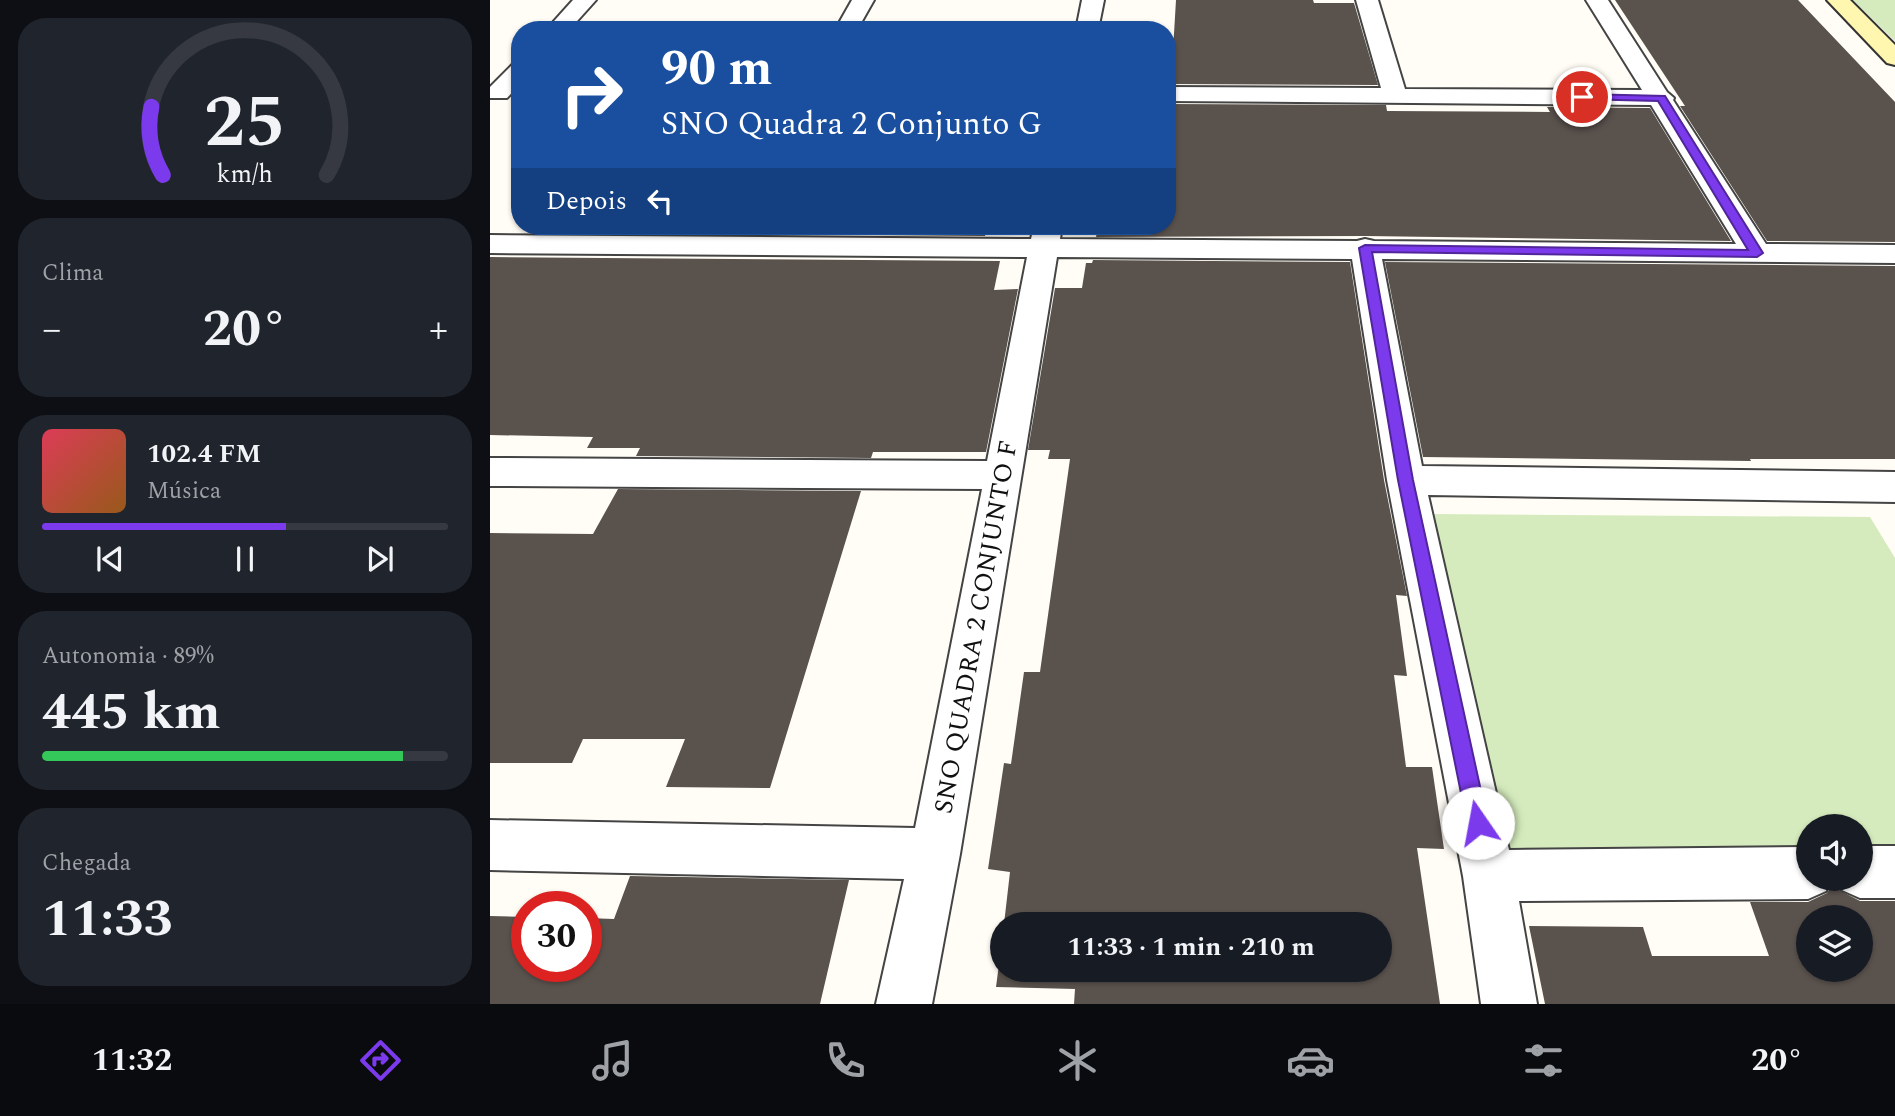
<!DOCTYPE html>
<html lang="pt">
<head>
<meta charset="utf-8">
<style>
	:root { --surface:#171b24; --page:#20242c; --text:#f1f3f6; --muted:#9ea1a6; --line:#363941; --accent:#7c3aed }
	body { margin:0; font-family:Spectral,serif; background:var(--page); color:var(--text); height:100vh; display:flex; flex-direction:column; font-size:26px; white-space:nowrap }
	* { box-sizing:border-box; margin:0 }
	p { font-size:23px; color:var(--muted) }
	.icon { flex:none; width:38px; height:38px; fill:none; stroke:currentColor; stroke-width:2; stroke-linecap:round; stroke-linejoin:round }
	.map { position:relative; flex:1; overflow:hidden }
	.panel { display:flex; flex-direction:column; gap:18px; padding:18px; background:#0d0f14; width:490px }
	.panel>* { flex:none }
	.guide { position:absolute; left:21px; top:21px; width:665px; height:214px; border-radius:28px; box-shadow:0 2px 5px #0004; background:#1a4fa0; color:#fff; overflow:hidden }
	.controls { position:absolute; left:1306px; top:814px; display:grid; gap:14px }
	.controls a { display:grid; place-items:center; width:77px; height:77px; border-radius:50%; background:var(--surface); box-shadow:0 2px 5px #0004; font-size:35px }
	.speed { position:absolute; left:21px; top:891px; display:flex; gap:14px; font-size:35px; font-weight:700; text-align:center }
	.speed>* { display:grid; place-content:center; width:91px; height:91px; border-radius:50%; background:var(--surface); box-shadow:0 2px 5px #0004; line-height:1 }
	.speed .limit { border:10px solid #d22; background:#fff; color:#111 }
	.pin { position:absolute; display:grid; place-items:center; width:60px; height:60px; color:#fff; margin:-30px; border:4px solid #fff; border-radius:50%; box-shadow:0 2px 7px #0007 }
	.me { position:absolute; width:77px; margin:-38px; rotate:348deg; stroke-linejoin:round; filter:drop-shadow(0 0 5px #0008) }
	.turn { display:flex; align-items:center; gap:24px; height:147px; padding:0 35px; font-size:32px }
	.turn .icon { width:91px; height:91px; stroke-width:2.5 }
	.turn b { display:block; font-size:49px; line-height:60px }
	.then { display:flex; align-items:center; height:66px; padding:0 35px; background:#0003; gap:14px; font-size:26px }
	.big { font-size:52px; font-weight:700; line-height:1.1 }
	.panel .tile { flex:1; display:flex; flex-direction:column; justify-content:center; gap:10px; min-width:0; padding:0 24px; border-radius:28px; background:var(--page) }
	.panel .dial { align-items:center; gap:0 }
	.dial svg { height:182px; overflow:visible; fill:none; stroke:var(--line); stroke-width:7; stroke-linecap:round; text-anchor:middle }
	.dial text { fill:var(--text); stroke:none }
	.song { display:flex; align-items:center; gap:21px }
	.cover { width:84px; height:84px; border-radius:10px; background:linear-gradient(135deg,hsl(350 70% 55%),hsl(30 70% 35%)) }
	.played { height:7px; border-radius:4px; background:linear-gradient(90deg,var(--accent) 60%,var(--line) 60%) }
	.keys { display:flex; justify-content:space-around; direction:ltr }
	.heat { display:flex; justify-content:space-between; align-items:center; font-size:38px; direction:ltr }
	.charge { height:10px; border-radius:5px; background:linear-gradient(90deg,#34c759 89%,var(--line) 0) }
	.trip { position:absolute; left:500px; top:912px; width:402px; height:70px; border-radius:35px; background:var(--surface); box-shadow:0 2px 5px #0004; font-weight:700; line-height:70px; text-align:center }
	.tab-bar { display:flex; height:112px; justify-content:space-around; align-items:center; background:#090b0e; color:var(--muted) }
	.tab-bar .icon { width:49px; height:49px }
	.tab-bar .selected { color:var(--accent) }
	.tab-bar b { font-size:32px; color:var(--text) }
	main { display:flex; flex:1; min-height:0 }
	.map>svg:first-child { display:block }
	.green { fill:#d5ebbd }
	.building { fill:#5a524d; fill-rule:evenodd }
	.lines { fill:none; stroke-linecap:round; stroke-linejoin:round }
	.street-casing { stroke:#444; stroke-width:4 }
	.secondary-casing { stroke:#333; stroke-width:4 }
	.street { fill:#fff; fill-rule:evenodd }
	.secondary { fill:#fff6b0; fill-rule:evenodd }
	.route { fill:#7c3aed; stroke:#51269a; stroke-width:2 }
	.labels { text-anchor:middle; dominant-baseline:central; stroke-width:7; stroke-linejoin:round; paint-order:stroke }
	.street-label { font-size:26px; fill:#111; stroke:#fff }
</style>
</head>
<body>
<main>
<section class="panel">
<div class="tile dial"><svg viewBox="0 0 100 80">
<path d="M14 69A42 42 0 1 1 86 69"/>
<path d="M14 69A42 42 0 0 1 9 39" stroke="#7c3aed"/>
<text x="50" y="56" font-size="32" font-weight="700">25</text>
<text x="50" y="72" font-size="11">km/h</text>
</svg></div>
<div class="tile"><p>Clima</p>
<div class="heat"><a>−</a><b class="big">20°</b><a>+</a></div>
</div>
<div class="tile">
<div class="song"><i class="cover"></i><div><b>102.4 FM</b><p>Música</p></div></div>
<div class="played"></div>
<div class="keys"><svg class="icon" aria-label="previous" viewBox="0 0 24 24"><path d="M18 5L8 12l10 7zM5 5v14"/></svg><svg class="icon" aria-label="pause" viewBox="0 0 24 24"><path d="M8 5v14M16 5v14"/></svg><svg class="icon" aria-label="next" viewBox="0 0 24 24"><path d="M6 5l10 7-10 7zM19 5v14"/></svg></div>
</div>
<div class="tile"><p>Autonomia · 89%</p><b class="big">445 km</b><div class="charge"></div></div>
<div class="tile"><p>Chegada</p><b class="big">11:33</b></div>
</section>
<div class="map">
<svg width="1405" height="1004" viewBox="0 0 1405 1004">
	<rect width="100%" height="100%" fill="#fffdf5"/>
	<g class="green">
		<path d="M1363 0H1405V41Z"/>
		<path d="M939 514 1380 517 1405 558V856H1370V826H1318V857L1021 859Z"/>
	</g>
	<g class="building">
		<path d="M686 0H823L824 3H864L888 85 681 84Z"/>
		<path d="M1125 0H1308L1405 102V242L1277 241 1190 106H1195Z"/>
		<path d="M679 104 896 105 897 111 1060 112 1057 107 1160 108 1241 241 876 236 606 237 608 226H677Z"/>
		<path d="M275 226H497L495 236 275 234Z"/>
		<path d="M0 257 510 261 504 290 528 289 496 452H383L381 458 146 456 150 448H97L103 437 0 435Z"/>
		<path d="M603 260 860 262 894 480 917 596 906 595 917 676 904 675 916 767H942L954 849 927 848 950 1004H584L585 989 506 987 513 934V970H891V924H514L520 872 498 869 514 763 521 764 534 672H550L580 459H558L560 450H538L565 288H592L596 263H602Z"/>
		<path d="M895 262 1405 266V459H1260L1261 461 933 457Z"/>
		<path d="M128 489 371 491 280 788 176 787 195 739H93L82 763H0V533L103 534Z"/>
		<path d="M140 876 359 880 330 1004H0V916L37 917V966H96V918L124 919Z"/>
		<path d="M1339 890H1349L1370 901H1405V1004H1055L1039 926 1153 927 1162 956H1279L1260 902H1318L1337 893ZM1318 917H1370V970H1318Z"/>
	</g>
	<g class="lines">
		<defs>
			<g id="street">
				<path d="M83 0H106L79 30H56Z"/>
				<path d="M362 0H384L367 30H345Z"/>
				<path d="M592 0H614L608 30H586Z"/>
				<path d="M866 0H888L915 89 1152 90 1096 0H1118L1177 92 1184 98 1183 100 1276 244 1405 245V263L892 259 932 466 1405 472V502L938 495 1019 850 1318 847V878H1341L1336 891 1318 899 1029 901 1047 1004H991L973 876 897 480 862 259 567 257 470 854 442 1004H386L414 879 0 870V820L425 828 492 489 0 486V458L497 461 537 257 0 253V235L541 239 544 226H572L570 239 867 241 875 239 884 241 1246 244 1161 105 677 101V87L891 88Z"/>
				<path d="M30 63V84L17 98H0V87L22 65Z"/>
				<path d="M1370 846H1405V898H1370L1352 890 1347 878H1370Z"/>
			</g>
			<path id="secondary" d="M1337 0H1360L1405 45V65L1397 63Z"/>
		</defs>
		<use href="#street" class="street-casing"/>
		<use href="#secondary" class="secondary-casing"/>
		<use href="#street" class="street"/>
		<use href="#secondary" class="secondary"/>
	</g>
	<path class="route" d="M1092 94 1175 96 1273 253 1267 257 882 252 923 480 998 823 995 831 988 834 980 831 977 823 908 480 869 248 875 245 1258 250 1168 101 1088 99 1087 97Z"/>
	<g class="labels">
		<g class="street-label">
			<text transform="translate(486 627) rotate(-80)">SNO QUADRA 2 CONJUNTO F</text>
		</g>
	</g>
</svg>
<div class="controls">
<a><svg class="icon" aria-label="sound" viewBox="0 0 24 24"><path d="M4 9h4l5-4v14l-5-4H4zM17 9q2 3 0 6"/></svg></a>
<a><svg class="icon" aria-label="layers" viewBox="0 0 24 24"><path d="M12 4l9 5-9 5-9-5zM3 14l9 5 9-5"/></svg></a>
</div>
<div class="speed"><div class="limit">30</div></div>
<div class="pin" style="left:1092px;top:97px;background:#d93025"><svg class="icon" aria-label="arrive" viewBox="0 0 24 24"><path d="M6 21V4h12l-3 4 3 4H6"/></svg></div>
<svg class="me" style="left:988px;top:823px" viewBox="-20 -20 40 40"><circle r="19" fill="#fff"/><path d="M0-13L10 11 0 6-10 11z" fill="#7c3aed"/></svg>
<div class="trip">11:33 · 1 min · 210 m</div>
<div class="guide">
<div class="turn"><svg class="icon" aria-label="right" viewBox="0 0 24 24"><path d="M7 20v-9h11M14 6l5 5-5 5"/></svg><div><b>90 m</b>SNO Quadra 2 Conjunto G</div></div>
<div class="then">Depois<svg class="icon" aria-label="left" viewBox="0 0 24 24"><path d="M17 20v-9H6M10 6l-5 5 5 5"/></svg></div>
</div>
</div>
</main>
<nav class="tab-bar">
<b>11:32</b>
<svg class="icon selected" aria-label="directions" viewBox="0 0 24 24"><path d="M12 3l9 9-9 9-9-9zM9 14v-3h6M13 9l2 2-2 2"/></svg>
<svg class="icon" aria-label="music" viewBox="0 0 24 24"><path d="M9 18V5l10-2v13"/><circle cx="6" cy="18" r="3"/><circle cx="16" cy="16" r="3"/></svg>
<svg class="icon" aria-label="phone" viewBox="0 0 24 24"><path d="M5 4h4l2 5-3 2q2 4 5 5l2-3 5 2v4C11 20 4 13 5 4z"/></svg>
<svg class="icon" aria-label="climate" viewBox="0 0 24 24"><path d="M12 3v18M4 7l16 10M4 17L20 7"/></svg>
<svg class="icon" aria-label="car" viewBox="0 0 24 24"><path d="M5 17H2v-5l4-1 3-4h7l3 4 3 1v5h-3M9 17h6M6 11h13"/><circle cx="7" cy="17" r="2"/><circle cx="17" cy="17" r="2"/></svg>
<svg class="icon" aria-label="filters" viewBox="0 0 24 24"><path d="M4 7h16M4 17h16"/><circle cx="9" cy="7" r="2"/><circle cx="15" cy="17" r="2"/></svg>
<b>20°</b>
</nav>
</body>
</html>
